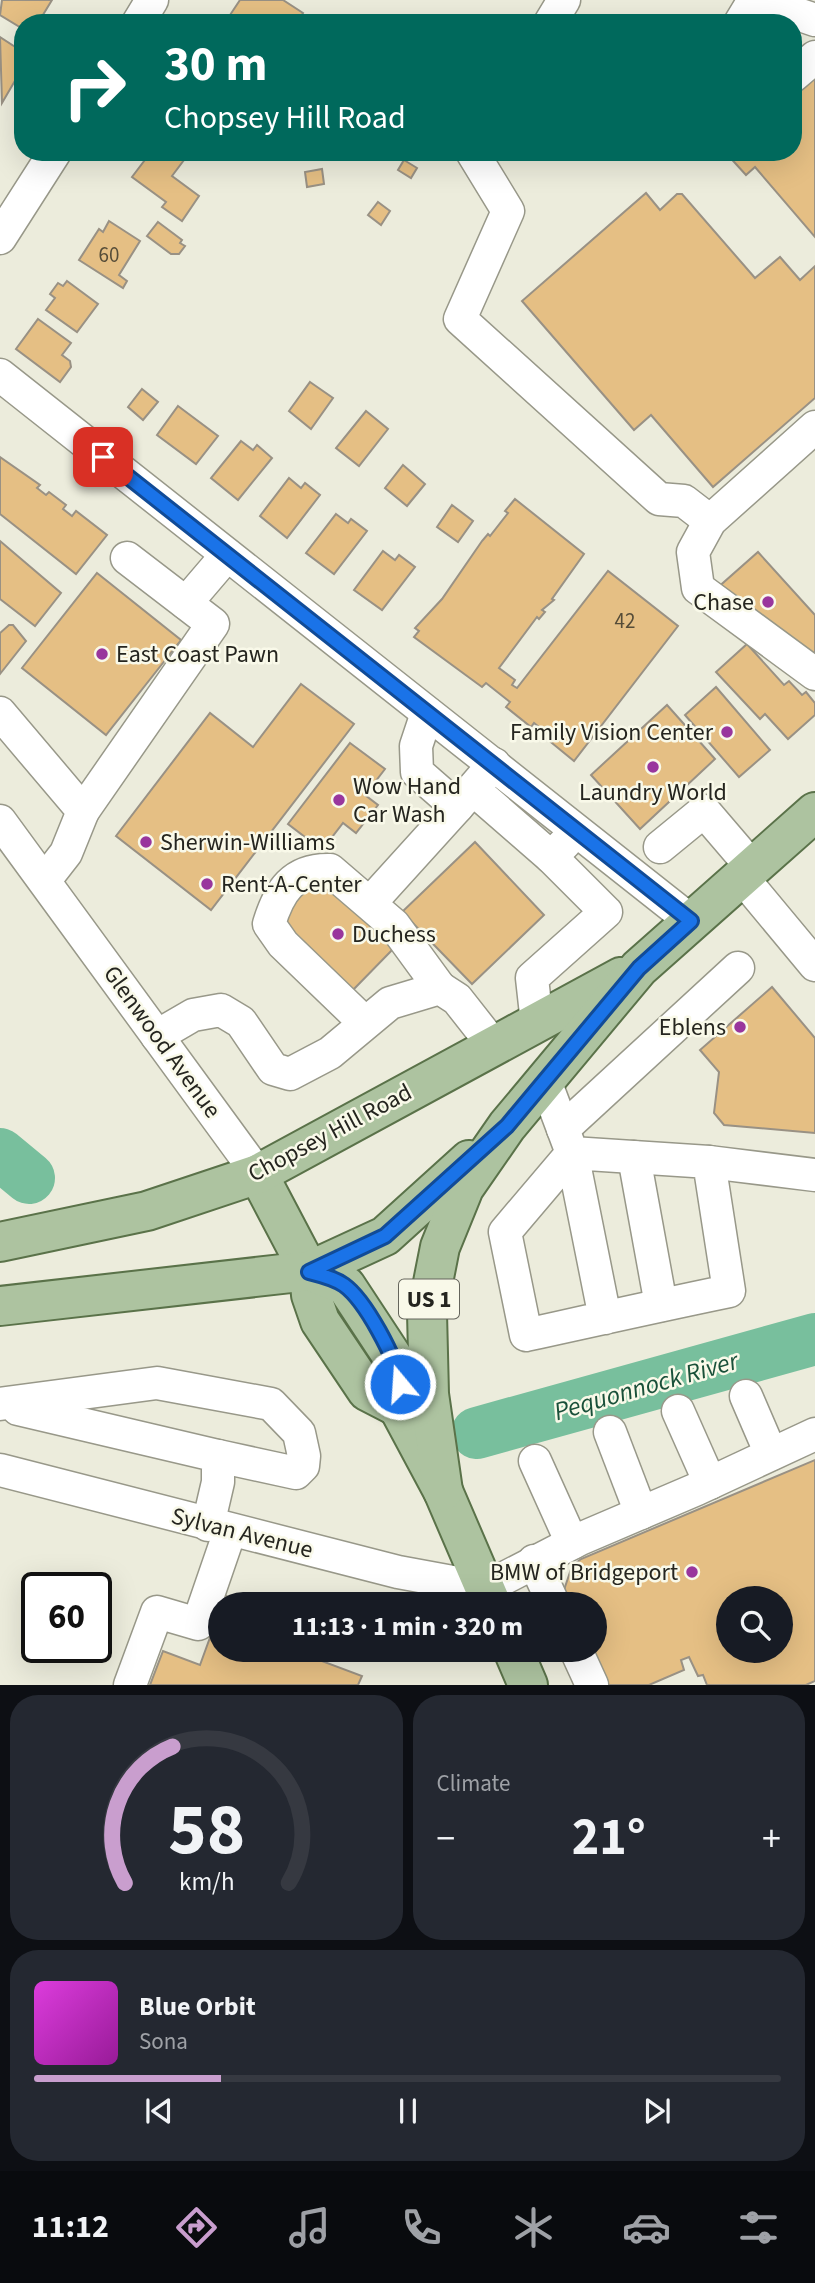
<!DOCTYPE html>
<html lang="en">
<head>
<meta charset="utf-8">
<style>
	:root { --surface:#171b24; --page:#242831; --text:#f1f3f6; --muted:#9ea1a6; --line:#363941; --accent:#c99ece }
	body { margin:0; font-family:"Source Sans 3",sans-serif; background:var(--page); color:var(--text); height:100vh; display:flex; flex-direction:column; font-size:26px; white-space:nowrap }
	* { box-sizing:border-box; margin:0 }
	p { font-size:23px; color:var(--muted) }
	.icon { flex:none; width:38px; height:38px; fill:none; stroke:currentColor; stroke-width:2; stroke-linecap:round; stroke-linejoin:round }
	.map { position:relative; height:1685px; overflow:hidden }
	.sheet { display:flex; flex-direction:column; gap:10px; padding:10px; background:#0d0f14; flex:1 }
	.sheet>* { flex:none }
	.hud { position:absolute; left:14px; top:14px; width:788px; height:147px; border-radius:28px; box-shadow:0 7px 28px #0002; background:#00695c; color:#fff; overflow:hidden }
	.tools { position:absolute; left:716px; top:1586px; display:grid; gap:14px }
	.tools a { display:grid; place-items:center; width:77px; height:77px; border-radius:50%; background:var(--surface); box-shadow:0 7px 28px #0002; font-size:35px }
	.speed { position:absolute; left:21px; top:1572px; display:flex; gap:14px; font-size:35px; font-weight:700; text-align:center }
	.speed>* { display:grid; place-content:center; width:91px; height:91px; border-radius:50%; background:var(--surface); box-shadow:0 7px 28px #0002; line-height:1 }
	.speed .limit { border:4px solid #111; border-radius:10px; background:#fff; color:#111 }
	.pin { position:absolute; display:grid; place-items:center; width:60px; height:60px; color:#fff; margin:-30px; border-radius:14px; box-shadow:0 4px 10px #0006 }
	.me { position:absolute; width:77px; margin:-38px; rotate:342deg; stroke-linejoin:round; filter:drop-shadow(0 0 5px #0008) }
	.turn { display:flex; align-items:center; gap:24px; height:147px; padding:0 35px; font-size:32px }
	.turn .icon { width:91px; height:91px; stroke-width:2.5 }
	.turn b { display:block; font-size:49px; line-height:60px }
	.big { font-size:52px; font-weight:700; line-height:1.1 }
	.sheet .widget { flex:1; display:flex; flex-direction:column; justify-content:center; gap:10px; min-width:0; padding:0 24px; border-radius:28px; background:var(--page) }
	.sheet .dial { align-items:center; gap:0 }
	.dial svg { height:182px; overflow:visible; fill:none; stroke:var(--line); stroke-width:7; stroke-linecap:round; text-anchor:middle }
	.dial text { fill:var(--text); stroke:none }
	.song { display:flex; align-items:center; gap:21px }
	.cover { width:84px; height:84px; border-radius:10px; background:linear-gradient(135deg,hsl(300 70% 55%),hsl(300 70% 35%)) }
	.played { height:7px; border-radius:4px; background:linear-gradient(90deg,var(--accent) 25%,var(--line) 25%) }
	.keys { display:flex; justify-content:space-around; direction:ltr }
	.heat { display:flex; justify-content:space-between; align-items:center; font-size:38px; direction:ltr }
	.sheet .tiles { flex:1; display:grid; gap:10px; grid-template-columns:1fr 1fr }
	.widget:last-child { grid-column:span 2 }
	.trip { position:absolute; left:208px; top:1592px; width:399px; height:70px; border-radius:35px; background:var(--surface); box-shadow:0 7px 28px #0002; font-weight:700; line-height:70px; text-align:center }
	.tab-bar { display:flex; height:112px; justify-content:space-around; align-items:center; background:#090b0e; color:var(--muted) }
	.tab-bar .icon { width:49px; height:49px }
	.tab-bar .on { color:var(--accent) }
	.tab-bar b { font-size:32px; color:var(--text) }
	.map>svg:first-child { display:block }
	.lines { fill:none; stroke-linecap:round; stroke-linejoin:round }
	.river { stroke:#78bf9d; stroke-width:52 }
	.building { fill:#e5bf84; stroke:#999184; stroke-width:2; fill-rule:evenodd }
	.minor-casing { stroke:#989889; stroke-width:35 }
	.major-casing { stroke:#5a7249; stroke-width:42 }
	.minor { stroke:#fff; stroke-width:32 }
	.major { stroke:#adc3a0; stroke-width:38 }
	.route-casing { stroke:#114b97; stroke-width:18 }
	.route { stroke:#1a73e8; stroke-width:12 }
	.poi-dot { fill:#99369d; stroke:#f9f9e9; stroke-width:2.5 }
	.labels { text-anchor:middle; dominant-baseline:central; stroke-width:5; stroke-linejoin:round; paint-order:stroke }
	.number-label { font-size:21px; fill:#554c38 }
	.shield { fill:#f9f9e9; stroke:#65655c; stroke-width:2 }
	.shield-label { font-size:23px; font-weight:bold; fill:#25251f }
	.poi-label { font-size:24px; fill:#25251f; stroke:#f9f9e9; text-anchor:start }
	.street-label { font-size:24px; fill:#25251f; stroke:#f9f9e9 }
	.water-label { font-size:26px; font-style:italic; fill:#195039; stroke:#f9f9e9 }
</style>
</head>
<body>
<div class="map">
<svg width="815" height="1685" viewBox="0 0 815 1685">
	<rect width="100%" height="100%" fill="#ececdc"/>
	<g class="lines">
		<g class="river">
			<path d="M0 1154 29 1178"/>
			<path d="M477 1433 815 1339"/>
		</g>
	</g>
	<g class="building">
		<path d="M2 0H52L38 23H23V29L0 15Z"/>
		<path d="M240 0H283L303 13 297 23H230L232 20 228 18Z"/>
		<path d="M0 37 23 52V67L2 103Z"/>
		<path d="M815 74V237L755 167 746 175 725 152H793V93Z"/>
		<path d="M151 152H190L172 176 199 196 182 221 162 207 166 202 132 177Z"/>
		<path d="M404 160 417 168 411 178 398 170Z"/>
		<path d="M322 169 324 184 307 187 305 172Z"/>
		<path d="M646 193 660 210 677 194H682L755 278 780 257 800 280 815 266V398L713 487 651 415 634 430 522 301Z"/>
		<path d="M378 202 390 211 381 225 368 215Z"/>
		<path d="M109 221 140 241 119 275 127 281 123 288 79 260 99 229 103 232Z"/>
		<path d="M158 222 182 240 180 243 185 246 179 254H171L147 236Z"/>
		<path d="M67 281 98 304 77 332 46 310 55 298 50 294 58 283 63 286Z"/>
		<path d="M38 319 71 343 62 355 70 361 71 367 60 382 16 349Z"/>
		<path d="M310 382 333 398 311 429 289 411Z"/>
		<path d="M142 389 158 402 143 420 128 407Z"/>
		<path d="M178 406 218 436 196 464 157 435Z"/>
		<path d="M366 411 388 429 359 466 336 448Z"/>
		<path d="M241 441 253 450 257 445 272 458 238 500 211 478Z"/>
		<path d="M0 457 40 485 37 488 46 495 49 492 66 505 63 509 72 516 76 511 107 535 76 574 0 514Z"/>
		<path d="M403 465 425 484 407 506 385 488Z"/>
		<path d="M289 478 301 488 305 483 320 495 287 538 260 516Z"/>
		<path d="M515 499 584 554 552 599 554 600 542 610 545 612 539 619 537 617 499 668 515 680 512 685 517 688 608 571 678 626 574 761 547 739 550 736 534 723 531 727 506 707 510 702 486 683 482 687 414 637 419 631 415 628 442 599 482 541 488 534 490 536 508 513 505 511Z"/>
		<path d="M452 505 473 521 458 542 437 527Z"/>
		<path d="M336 514 348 523 351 519 367 531 334 574 306 553Z"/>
		<path d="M0 541 61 593 35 626 0 599Z"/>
		<path d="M383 551 395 560 399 555 415 567 382 610 354 590Z"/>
		<path d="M758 552 815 615V661L715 590Z"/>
		<path d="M97 573 181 640 106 735 22 668Z"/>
		<path d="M9 625H13L26 641 0 674V633Z"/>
		<path d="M747 644 784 685 789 681 802 695 806 692 815 703V715L788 739 765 714 760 719 716 672Z"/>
		<path d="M301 684 354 724 211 910 116 836 210 713 253 747Z"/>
		<path d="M716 687 770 750 739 777 685 715Z"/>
		<path d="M667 705 715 759 640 829 591 775Z"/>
		<path d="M350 743 385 769 365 795 378 805 356 833 343 823 322 850 288 824Z"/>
		<path d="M475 842 544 915 472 984 402 912Z"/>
		<path d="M326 877 396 946 351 992 280 923 310 878Z"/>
		<path d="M772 987 815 1038V1133L724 1125 714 1113 719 1072 700 1050Z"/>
		<path d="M815 1460V1681L806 1685H707L703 1675 698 1676 689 1657 681 1660 684 1670 649 1685H600L585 1650H595V1605H566L564 1590 572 1566 581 1559ZM728 1598H780V1650H728Z"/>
		<path d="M226 1596 250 1605H222Z"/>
		<path d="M220 1610V1650H305L303 1654 362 1676 358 1685H150L163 1651 200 1665Z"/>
	</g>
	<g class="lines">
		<defs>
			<g id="minor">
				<path d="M757 0 815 20"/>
				<path d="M138 23 152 0"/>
				<path d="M550 23 564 0"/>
				<path d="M740 23 754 0"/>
				<path d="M793 76 815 57"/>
				<path d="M472 152 508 211 460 319 659 499 684 501 710 521"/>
				<path d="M0 238 55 152"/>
				<path d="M0 375 691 921"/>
				<path d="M815 427 710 521 693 552 698 588 815 674"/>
				<path d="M186 603 227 555"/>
				<path d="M0 713 83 811 66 853 45 880"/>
				<path d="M427 713 416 746 417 772 457 807 494 764"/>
				<path d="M474 790 551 857 565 843"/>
				<path d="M83 811 213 624 127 558"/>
				<path d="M0 821 258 1174"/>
				<path d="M660 847 704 811 752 867"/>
				<path d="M741 876 815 965"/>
				<path d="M370 903 457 807"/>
				<path d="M365 1023 283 944 269 924C279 891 293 869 330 870L394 925 440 988"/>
				<path d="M537 1023 532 978 606 912 551 857"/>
				<path d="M157 1036 193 1015 221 1010 241 1022 273 1069 290 1074 330 1053 390 1003 440 988 457 999 494 1046"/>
				<path d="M545 1081 572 1153 505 1232 526 1335C594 1320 661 1305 729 1291L709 1162 572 1153 605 1318"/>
				<path d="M563 1129 738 968"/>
				<path d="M634 1157 661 1305"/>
				<path d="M709 1162 815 1175"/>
				<path d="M746 1396 771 1454"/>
				<path d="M0 1404 157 1383 271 1404 299 1433 304 1456 303 1466 296 1473 218 1456"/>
				<path d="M18 1409 218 1456V1482L208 1525"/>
				<path d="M678 1411 710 1483"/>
				<path d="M610 1432 641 1513"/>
				<path d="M535 1461 572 1543"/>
				<path d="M0 1470 398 1572 485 1588 580 1539 697 1489 815 1434"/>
				<path d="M534 1561 554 1605"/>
				<path d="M576 1650 592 1685"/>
				<path d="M130 1685 157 1612 198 1624 230 1531"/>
			</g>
			<g id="major">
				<path d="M258 1174 309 1271 311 1295 320 1321 367 1391 398 1407"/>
				<path d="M0 1242 147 1211 258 1174 621 977"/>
				<path d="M309 1271 346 1286 394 1359 400 1384 398 1407 443 1491 492 1605"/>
				<path d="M0 1306 309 1271 385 1236 469 1160"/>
				<path d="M443 1491 429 1394 427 1313 440 1247 464 1188 507 1126 639 968 815 812"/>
				<path d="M513 1650 528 1685"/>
			</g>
		</defs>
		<use href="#minor" class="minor-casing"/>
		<use href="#major" class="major-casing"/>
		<use href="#minor" class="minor"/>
		<use href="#major" class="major"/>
	</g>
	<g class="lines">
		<defs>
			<path id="route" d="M103 457 691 921 639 968 507 1126 385 1236 309 1272C321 1275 334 1278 344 1285 365 1300 397 1359 400 1384"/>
		</defs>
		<use href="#route" class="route-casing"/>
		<use href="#route" class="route"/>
	</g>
	<g class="poi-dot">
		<circle cx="768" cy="602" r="7"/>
		<circle cx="102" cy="654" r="7"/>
		<circle cx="727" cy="732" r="7"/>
		<circle cx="653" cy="767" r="7"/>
		<circle cx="339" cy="800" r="7"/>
		<circle cx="146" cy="842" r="7"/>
		<circle cx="207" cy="884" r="7"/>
		<circle cx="338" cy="934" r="7"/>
		<circle cx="740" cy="1027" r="7"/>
		<circle cx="692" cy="1572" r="7"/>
	</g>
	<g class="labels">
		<g class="number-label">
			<text x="109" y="255">60</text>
			<text x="625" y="621">42</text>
		</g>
		<rect class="shield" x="399" y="1279.5" width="60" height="39" rx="5"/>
		<g class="shield-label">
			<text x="429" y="1299">US 1</text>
		</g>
		<g class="poi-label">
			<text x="754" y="602" text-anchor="end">Chase</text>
			<text x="116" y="654">East Coast Pawn</text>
			<text x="713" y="732" text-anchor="end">Family Vision Center</text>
			<text x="353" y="786">Wow Hand<tspan x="353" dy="28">Car Wash</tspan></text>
			<text x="653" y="792" text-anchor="middle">Laundry World</text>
			<text x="160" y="842">Sherwin-Williams</text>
			<text x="221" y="884">Rent-A-Center</text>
			<text x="352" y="934">Duchess</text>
			<text x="726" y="1027" text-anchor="end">Eblens</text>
			<text x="678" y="1572" text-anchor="end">BMW of Bridgeport</text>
		</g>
		<g class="street-label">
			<text transform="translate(162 1042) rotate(54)">Glenwood Avenue</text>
			<text transform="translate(330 1133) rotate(-28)">Chopsey Hill Road</text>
			<text transform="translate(242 1533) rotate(14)">Sylvan Avenue</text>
		</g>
		<g class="water-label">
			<text transform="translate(646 1386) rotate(-16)">Pequonnock River</text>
		</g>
	</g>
</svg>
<div class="tools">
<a><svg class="icon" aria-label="search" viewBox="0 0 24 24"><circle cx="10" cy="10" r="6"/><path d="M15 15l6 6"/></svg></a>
</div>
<div class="speed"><div class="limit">60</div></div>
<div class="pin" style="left:103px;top:457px;background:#d93025"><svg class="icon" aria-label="arrive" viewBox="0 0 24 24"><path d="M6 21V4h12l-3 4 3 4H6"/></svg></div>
<svg class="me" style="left:400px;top:1384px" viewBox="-20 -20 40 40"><circle r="17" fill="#1a73e8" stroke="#fff" stroke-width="3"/><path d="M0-11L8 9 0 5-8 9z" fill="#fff"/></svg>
<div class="trip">11:13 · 1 min · 320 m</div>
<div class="hud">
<div class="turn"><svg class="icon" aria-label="right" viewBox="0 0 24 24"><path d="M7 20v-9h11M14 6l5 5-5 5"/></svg><div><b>30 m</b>Chopsey Hill Road</div></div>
</div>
</div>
<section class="sheet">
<div class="tiles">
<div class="widget dial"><svg viewBox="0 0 100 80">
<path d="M14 69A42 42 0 1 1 86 69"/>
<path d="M14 69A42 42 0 0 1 35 9" stroke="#c99ece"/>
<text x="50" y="56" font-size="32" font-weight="700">58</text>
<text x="50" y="72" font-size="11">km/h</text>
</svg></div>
<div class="widget"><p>Climate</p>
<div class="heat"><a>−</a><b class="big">21°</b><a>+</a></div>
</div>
<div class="widget">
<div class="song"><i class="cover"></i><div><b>Blue Orbit</b><p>Sona</p></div></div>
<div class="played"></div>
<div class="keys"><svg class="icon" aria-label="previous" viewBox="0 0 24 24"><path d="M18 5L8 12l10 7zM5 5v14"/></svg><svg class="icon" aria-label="pause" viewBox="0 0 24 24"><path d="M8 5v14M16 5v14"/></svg><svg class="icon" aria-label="next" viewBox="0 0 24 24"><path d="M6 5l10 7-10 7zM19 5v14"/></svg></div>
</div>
</div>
</section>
<nav class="tab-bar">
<b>11:12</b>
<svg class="icon on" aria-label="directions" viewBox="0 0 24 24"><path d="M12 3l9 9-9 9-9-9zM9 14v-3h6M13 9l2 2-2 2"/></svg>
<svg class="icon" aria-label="music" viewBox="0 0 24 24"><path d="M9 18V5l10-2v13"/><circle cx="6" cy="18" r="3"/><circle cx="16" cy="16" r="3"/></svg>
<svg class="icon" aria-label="phone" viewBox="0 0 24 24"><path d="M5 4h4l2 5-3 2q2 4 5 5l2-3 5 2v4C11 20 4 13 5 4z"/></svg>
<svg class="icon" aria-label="climate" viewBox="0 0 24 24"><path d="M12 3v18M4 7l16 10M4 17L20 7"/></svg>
<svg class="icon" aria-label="car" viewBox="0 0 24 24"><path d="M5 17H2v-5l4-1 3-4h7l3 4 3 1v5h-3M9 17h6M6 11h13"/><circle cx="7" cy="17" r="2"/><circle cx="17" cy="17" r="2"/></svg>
<svg class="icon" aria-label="filters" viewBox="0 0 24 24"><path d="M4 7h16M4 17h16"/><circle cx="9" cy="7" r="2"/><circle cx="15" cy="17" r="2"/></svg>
</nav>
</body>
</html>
